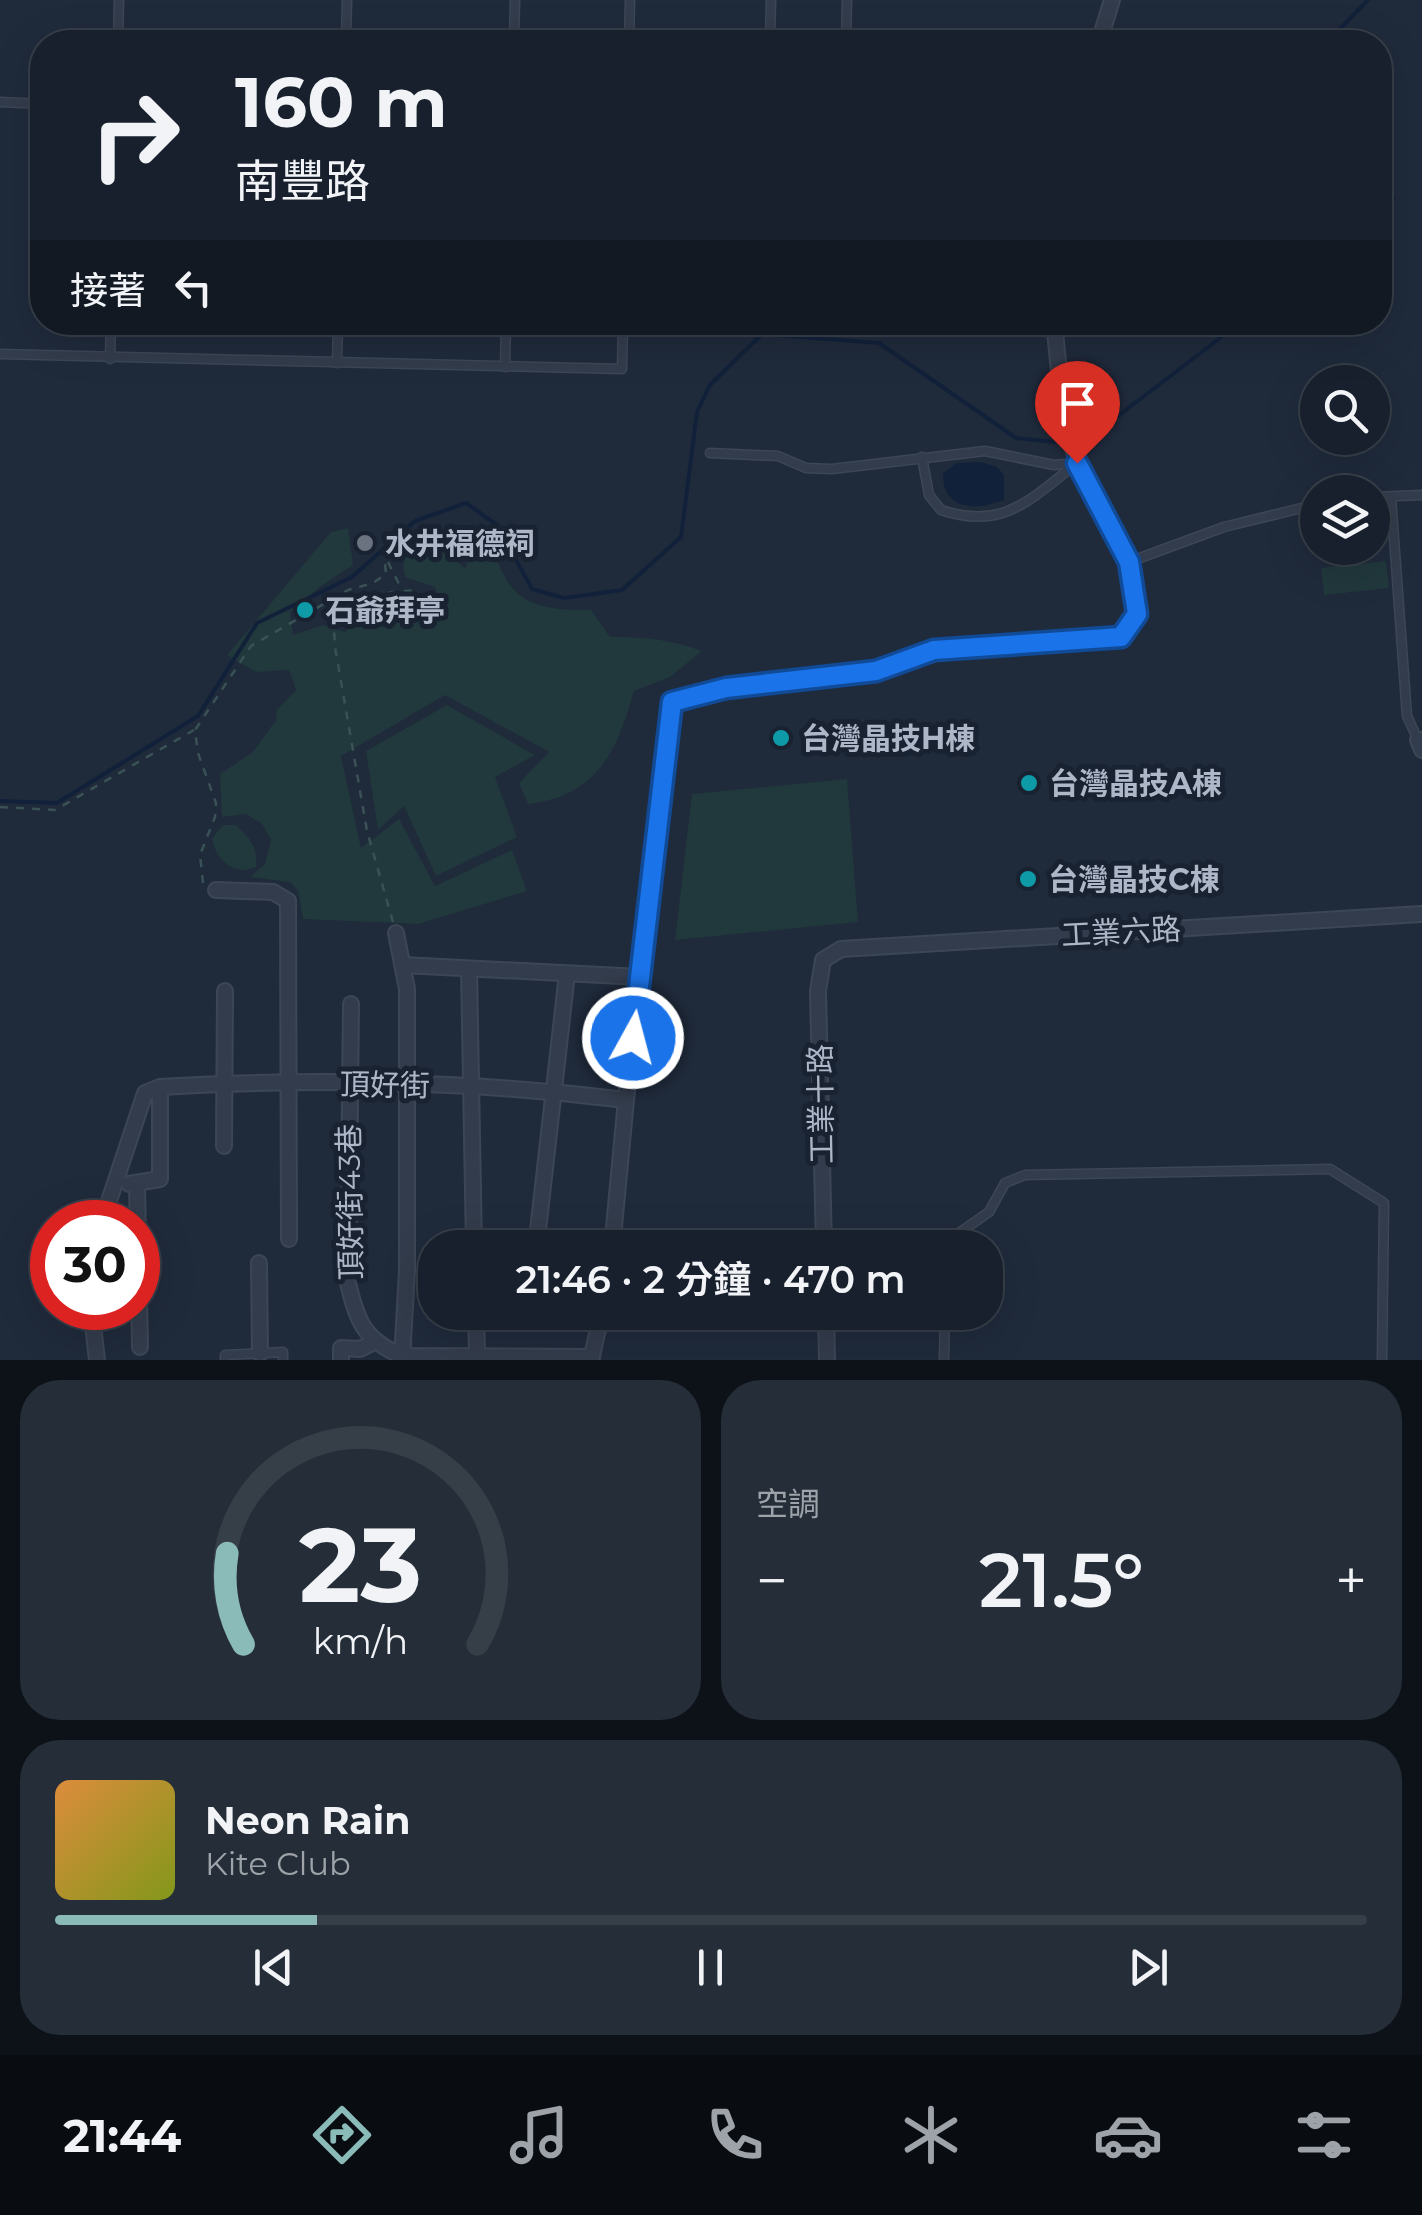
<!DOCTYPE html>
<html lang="zh-TW">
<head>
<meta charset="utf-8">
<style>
	:root { --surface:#17202c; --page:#242d38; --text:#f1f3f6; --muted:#9ea3a9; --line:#363e48; --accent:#8bbbb9 }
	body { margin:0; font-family:Montserrat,"Noto Sans TC",sans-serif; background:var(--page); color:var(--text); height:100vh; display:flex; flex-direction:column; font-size:38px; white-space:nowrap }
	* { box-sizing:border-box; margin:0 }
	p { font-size:32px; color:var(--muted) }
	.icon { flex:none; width:55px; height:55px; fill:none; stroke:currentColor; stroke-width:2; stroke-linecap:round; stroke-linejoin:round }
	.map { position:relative; height:1360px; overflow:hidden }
	.panel { display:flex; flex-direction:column; gap:20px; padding:20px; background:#0d1218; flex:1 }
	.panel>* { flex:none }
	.guide { position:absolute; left:30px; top:30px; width:1362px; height:305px; border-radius:40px; box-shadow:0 10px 40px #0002,0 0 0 2px var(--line); background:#17202c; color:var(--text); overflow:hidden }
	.controls { position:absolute; left:1300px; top:365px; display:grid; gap:20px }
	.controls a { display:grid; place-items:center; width:90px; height:90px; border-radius:50%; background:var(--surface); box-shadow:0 10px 40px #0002,0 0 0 2px var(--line); font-size:50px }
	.speed { position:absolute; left:30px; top:1200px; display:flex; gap:20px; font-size:50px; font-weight:700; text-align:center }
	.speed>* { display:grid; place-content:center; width:130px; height:130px; border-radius:50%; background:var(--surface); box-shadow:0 10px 40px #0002,0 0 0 2px var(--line); line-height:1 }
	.speed .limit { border:15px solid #d22; background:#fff; color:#111 }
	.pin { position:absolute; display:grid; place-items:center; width:85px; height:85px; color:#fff; margin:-102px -42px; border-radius:50% 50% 50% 0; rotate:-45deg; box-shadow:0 0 10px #0007 }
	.pin .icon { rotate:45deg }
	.me { position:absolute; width:110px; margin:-55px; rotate:7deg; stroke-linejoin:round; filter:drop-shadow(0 0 8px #0008) }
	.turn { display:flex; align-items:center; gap:35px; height:210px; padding:0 40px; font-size:45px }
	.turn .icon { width:130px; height:130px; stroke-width:2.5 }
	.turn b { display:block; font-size:70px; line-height:85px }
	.then { display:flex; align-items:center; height:95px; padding:0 40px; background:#0003; gap:20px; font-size:38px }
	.big { font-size:75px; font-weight:600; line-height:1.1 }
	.panel .tile { flex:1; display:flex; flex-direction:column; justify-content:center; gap:15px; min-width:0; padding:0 35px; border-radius:40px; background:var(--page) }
	.panel .dial { align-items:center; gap:0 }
	.dial svg { height:260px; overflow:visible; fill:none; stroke:var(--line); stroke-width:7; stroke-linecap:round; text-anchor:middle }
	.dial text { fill:var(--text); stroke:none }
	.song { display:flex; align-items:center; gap:30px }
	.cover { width:120px; height:120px; border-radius:15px; background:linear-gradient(135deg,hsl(30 70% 55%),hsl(70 70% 35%)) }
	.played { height:10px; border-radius:5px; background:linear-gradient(90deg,var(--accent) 20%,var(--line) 20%) }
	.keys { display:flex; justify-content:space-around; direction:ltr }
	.heat { display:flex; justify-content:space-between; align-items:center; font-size:55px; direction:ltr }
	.panel .tiles { flex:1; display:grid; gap:20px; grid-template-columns:1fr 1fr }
	.tile:last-child { grid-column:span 2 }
	.trip { position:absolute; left:418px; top:1230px; width:585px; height:100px; border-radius:40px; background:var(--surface); box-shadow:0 10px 40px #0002,0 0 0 2px var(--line); font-weight:600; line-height:100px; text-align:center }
	.tab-bar { display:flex; height:160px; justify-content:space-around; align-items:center; background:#090d12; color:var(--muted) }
	.tab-bar .icon { width:70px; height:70px }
	.tab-bar .active { color:var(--accent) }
	.tab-bar b { font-size:45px; color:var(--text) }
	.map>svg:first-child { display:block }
	.green { fill:#21383c }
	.water { fill:#12213a }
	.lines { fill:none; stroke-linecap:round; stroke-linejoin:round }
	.stream { stroke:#12213a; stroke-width:4 }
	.service-casing { stroke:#3c4655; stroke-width:11 }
	.minor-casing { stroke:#3c4655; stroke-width:18 }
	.path { stroke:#3a5255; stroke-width:2.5; stroke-dasharray:8 8; stroke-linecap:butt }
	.service { stroke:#333c4c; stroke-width:8 }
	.minor { stroke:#333c4c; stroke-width:14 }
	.route-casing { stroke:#114b97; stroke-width:25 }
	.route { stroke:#1a73e8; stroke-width:18 }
	.worship-dot { fill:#6b7280; stroke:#192230; stroke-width:4 }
	.culture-dot { fill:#0f9aa8; stroke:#192230; stroke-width:4 }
	.labels { text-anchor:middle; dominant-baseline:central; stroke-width:10; stroke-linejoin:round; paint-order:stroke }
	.poi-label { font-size:30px; font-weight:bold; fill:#aeb7c8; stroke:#192230; text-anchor:start }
	.street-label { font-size:30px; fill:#aeb7c8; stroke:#192230 }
</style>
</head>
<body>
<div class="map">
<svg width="1422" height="1360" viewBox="0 0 1422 1360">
	<rect width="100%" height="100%" fill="#1f2a3b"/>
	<g class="green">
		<path d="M348 528 353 565 321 586 290 612 293 635 323 625 345 632 370 609 406 607 423 618 439 606 435 587 405 577 403 565 407 554 431 544 445 550 465 569 481 530C491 543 496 558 503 573 519 609 556 610 591 610L610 637C642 637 671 639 702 651L670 677 634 691C617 752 597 796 528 804L519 783 549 752 445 695 341 756 361 848 399 819 435 886 512 850 527 891 418 924 303 919 298 891 290 882 250 877 265 864 271 840 262 824 246 814 222 817 220 774 253 752 276 720 277 710 296 690 289 670 256 672 227 655 331 532Z"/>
		<path d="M1386 561 1389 588 1324 595 1321 568Z"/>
		<path d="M447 705 535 755 495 777 517 837 436 876 404 806 378 830 366 751Z"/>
		<path d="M847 779 858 922 675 940 692 794Z"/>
		<path d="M223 825H236C250 838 258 847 256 867 235 877 215 860 212 838Z"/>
	</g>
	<path class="water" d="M981 462 997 467 1004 475V500C977 511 942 511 943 473L957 463Z"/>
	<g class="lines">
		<g class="stream">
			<path d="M1327 42 1368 0"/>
			<path d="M1380 179 1393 198 1380 244"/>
			<path d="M1073 435 1118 416 1241 322"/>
			<path d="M0 801 57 803 198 716 257 623 352 577 415 521 466 503 497 525 532 589 564 598 622 590 681 537 697 412 710 385 762 334 879 343 1016 438 1055 442 1064 438"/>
		</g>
		<defs>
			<g id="service">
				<path d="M118 42 119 0"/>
				<path d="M346 42 347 0"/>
				<path d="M514 42 515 0"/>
				<path d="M629 42 630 0"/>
				<path d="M770 42 771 0"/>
				<path d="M846 42 847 0"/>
				<path d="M0 102 42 104"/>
				<path d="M0 354 622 369 623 322"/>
				<path d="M110 359 111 322"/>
				<path d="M337 363 338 322"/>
				<path d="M505 367 506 322"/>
				<path d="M710 453 778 456 806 468 832 469 985 451 1054 465 1077 463"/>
				<path d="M922 457 929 495 941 510C1003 531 1031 499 1077 463"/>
				<path d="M1372 497 1422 495"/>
				<path d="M1391 497 1407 716 1418 740"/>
				<path d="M1129 562 1224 527 1318 504"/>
				<path d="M946 1248V1242L989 1212 1005 1183 1025 1175 1330 1169 1384 1203 1382 1360"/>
				<path d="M225 1360V1355L283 1352V1360"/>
				<path d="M944 1360 945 1312"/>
			</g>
			<g id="minor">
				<path d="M1099 42 1112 0"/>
				<path d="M1422 740H1418L1422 750"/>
				<path d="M216 890 273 892 288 901 289 1239"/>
				<path d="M396 933 407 989V1270L402 1360"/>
				<path d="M403 965 641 977"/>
				<path d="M469 969 474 1248"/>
				<path d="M351 1004 348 1283C357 1321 364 1340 402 1356L592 1357"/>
				<path d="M224 1146 225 991"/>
				<path d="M129 1184 160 1179V1087"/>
				<path d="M137 1184 140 1347"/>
				<path d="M102 1222 145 1093 160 1087C314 1078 472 1081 626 1100"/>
				<path d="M536 1248 567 974"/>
				<path d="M612 1248 626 1100 672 703 726 688 877 671 934 649 1121 637 1137 615 1129 562 1077 463 1063 411 1054 322"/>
				<path d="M824 1248 818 991 823 960 841 949 1422 914"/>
				<path d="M259 1263 260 1353"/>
				<path d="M91 1308 97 1360"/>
				<path d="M476 1312 477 1355"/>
				<path d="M826 1312 827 1360"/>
				<path d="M341 1360V1348L360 1349 374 1342"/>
				<path d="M591 1360 602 1312"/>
			</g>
		</defs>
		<use href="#service" class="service-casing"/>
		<use href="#minor" class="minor-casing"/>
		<g class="path">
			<path d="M388 562 402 590"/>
			<path d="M0 807 55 810 194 730"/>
			<path d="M203 883 200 855 215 817 216 803 198 753 195 730 251 646 348 590 373 583 386 574 385 563 415 535"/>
			<path d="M393 922 367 831 335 647C335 640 333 629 335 623 344 601 393 589 414 591L422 602"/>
		</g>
		<use href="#service" class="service"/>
		<use href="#minor" class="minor"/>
	</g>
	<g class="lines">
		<defs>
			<path id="route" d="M633 1038 672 702 726 688 876 671 934 650 1121 637 1137 614 1129 562 1077 463"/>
		</defs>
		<use href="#route" class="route-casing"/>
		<use href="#route" class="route"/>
	</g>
	<circle class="worship-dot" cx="365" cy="543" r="10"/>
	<g class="culture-dot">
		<circle cx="305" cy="610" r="10"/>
		<circle cx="781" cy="738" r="10"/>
		<circle cx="1029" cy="783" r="10"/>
		<circle cx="1028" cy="879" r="10"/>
	</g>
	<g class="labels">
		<g class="poi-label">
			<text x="385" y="543">水井福德祠</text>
			<text x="325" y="610">石爺拜亭</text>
			<text x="801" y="738">台灣晶技H棟</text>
			<text x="1049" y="783">台灣晶技A棟</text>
			<text x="1048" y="879">台灣晶技C棟</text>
		</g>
		<g class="street-label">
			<text transform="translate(1121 932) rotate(-3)">工業六路</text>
			<text transform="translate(385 1085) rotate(1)">頂好街</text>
			<text transform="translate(821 1104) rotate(-91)">工業十路</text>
			<text transform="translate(350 1202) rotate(-91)">頂好街43巷</text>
		</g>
	</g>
</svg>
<div class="controls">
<a><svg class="icon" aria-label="search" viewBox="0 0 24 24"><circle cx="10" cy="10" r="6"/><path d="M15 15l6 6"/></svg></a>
<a><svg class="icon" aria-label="layers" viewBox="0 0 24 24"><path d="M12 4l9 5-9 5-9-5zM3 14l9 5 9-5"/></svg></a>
</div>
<div class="speed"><div class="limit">30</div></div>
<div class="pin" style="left:1077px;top:463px;background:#d93025"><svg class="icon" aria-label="arrive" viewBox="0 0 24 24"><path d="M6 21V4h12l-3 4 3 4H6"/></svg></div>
<svg class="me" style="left:633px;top:1038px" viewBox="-20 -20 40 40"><circle r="17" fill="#1a73e8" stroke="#fff" stroke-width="3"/><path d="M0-11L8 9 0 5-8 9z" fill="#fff"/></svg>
<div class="trip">21:46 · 2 分鐘 · 470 m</div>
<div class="guide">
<div class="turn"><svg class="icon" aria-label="right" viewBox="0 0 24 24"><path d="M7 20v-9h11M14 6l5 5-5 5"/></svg><div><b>160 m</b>南豐路</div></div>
<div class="then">接著<svg class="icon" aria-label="left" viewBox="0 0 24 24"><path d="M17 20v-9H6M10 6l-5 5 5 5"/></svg></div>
</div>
</div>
<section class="panel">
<div class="tiles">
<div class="tile dial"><svg viewBox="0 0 100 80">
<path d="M14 69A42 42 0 1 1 86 69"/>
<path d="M14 69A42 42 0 0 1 9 41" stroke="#8bbbb9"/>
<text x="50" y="56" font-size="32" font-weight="700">23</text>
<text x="50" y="72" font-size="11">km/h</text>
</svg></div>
<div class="tile"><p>空調</p>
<div class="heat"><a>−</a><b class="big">21.5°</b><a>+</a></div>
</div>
<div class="tile">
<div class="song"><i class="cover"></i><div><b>Neon Rain</b><p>Kite Club</p></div></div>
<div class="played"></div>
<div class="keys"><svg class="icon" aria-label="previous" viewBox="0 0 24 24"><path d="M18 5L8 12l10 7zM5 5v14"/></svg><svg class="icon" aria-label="pause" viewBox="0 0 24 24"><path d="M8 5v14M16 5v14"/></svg><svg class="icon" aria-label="next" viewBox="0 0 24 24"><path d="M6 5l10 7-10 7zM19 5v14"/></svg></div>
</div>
</div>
</section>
<nav class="tab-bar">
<b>21:44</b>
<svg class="icon active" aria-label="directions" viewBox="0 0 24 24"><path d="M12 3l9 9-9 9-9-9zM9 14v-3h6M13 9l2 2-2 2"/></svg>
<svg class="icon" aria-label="music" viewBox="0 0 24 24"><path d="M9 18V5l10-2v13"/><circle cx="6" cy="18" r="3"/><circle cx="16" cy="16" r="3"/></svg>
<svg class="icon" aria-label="phone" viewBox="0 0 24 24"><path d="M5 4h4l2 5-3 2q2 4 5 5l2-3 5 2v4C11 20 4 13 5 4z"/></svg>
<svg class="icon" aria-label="climate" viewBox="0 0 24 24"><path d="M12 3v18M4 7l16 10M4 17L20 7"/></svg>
<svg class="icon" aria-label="car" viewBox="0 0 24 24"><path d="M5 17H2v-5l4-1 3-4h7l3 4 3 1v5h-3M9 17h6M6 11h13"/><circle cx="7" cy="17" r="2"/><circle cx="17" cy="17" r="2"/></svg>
<svg class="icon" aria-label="filters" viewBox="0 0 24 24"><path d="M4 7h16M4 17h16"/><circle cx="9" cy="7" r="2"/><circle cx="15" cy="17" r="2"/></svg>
</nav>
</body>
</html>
